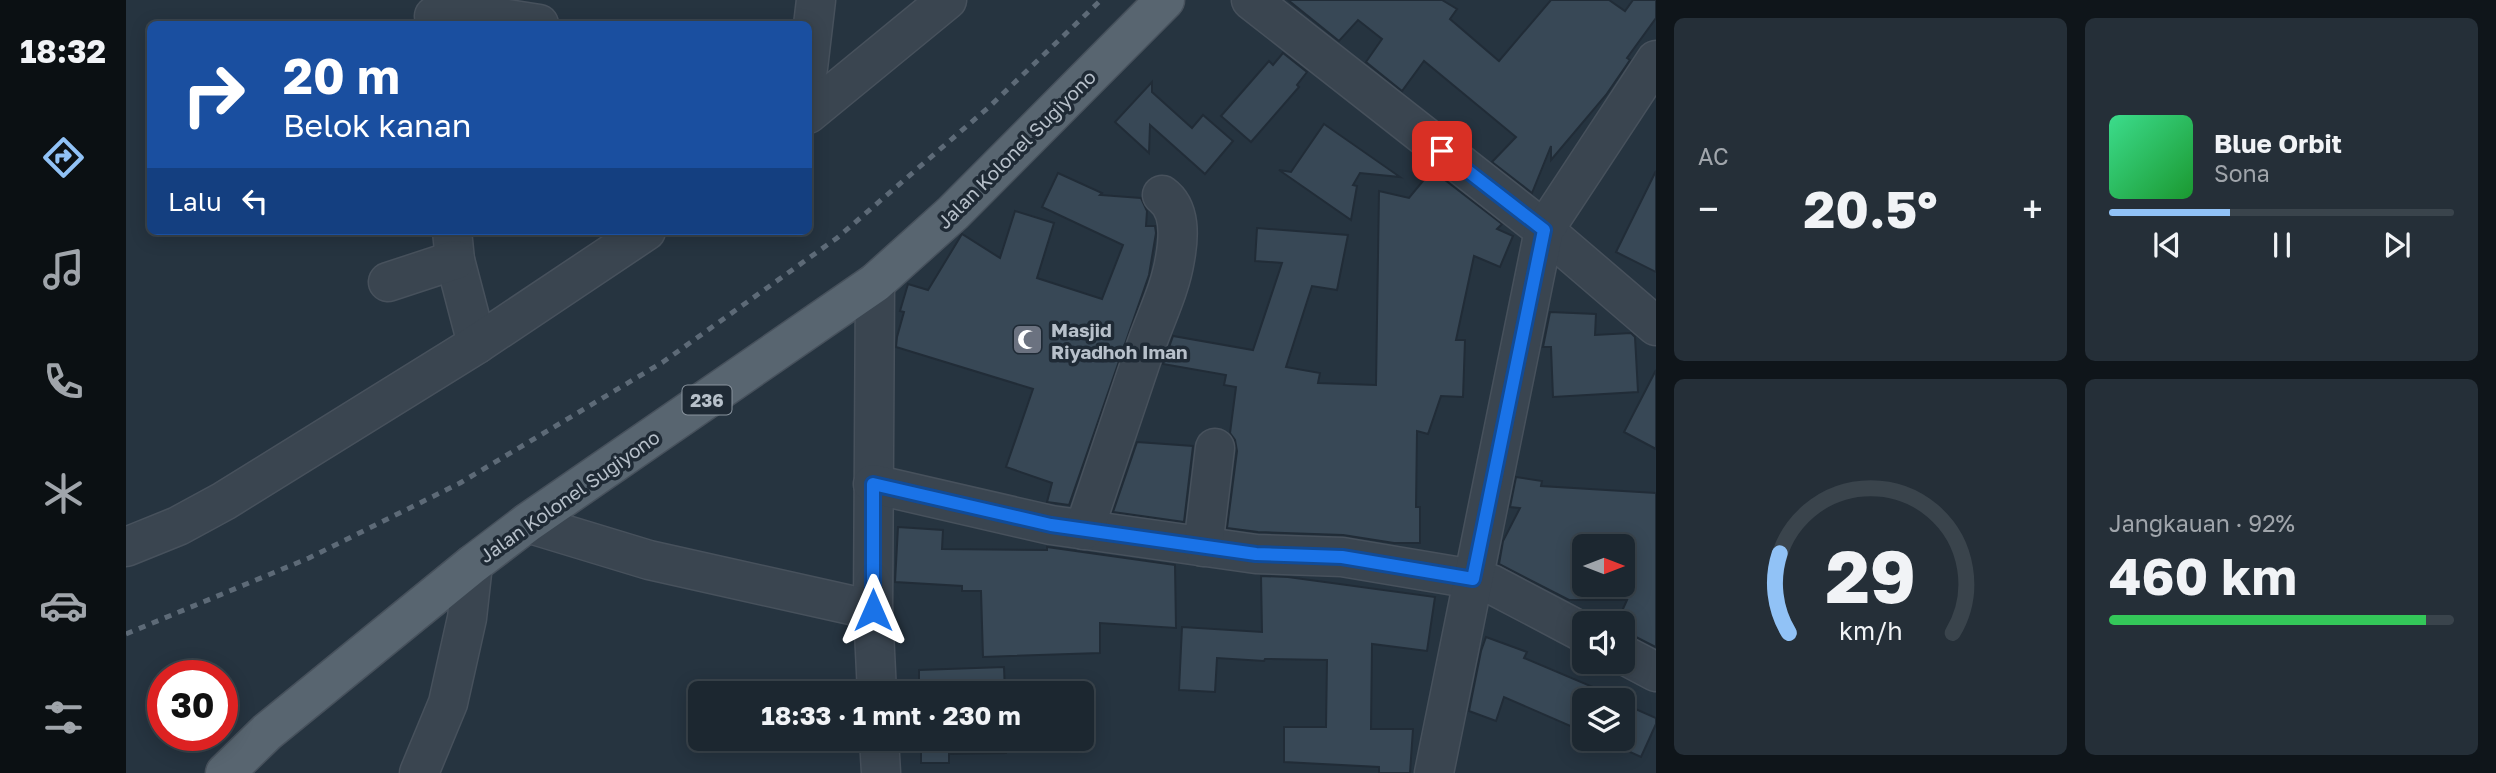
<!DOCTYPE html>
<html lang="id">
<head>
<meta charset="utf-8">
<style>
	:root { --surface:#1c2730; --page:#252f38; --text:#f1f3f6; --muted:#a0a5ab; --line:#3a444c; --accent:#91c2f6 }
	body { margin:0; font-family:"Golos Text",sans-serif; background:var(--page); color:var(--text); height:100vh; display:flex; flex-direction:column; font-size:26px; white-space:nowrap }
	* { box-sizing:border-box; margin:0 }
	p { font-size:23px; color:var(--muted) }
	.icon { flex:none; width:38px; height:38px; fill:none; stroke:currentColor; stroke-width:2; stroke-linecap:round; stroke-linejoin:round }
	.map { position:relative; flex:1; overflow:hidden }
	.details { display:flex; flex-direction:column; gap:18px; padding:18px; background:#0f151a; width:840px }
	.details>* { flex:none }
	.banner { position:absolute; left:21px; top:21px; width:665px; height:214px; border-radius:10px; box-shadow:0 4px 18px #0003,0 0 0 2px var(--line); background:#1a4fa0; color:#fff; overflow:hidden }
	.needle { width:46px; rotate:90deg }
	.controls { position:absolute; left:1446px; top:534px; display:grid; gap:14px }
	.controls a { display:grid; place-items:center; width:63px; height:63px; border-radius:10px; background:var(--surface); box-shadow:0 4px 18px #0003,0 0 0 2px var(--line); font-size:35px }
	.speed { position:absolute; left:21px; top:660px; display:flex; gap:14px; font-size:35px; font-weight:700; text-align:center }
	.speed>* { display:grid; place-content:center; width:91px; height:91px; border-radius:50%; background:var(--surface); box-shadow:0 4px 18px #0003,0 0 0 2px var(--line); line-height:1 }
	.speed .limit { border:10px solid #d22; background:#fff; color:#111 }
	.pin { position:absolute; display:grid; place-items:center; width:60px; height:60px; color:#fff; margin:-30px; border-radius:14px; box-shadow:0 4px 10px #0006 }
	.me { position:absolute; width:77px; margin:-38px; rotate:0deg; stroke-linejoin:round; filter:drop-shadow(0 0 5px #0008) }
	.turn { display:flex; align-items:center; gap:24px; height:147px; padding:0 21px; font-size:32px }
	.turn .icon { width:91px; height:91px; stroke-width:2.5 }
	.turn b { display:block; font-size:49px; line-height:60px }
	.then { display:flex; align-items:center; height:66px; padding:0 21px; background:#0003; gap:14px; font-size:26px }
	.big { font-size:52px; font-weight:700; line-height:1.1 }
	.details .tile { flex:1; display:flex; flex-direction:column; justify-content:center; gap:10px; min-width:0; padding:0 24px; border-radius:10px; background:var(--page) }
	.details .dial { align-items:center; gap:0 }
	.dial svg { height:182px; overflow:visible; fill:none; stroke:var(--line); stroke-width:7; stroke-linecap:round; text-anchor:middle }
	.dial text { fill:var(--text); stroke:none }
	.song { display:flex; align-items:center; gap:21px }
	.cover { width:84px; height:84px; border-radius:10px; background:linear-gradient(135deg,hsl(150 70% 55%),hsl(130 70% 35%)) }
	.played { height:7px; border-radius:4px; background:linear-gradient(90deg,var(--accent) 35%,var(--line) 35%) }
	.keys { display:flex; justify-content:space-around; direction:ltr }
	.heat { display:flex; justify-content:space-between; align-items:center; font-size:38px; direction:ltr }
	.charge { height:10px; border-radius:5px; background:linear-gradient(90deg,#34c759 92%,var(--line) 0) }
	.details .tiles { flex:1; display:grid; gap:18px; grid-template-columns:repeat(2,1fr) }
	.trip { position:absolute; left:562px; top:681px; width:406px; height:70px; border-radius:10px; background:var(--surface); box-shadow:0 4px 18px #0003,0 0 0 2px var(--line); font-weight:700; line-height:70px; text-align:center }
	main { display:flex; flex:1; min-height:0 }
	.menu { display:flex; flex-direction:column; width:126px; justify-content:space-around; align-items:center; background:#0b1013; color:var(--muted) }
	.menu .icon { width:49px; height:49px }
	.menu .selected { color:var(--accent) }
	.menu b { font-size:32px; color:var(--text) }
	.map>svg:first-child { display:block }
	.building { fill:#384856; stroke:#212c37; stroke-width:2; fill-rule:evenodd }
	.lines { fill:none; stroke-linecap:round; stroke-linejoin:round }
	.minor-casing { stroke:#47515c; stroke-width:41 }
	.major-casing { stroke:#47515c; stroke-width:41 }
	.minor { stroke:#3a4550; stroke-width:38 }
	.major { stroke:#586570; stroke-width:38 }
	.rail { stroke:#5d6a77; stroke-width:5; stroke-dasharray:7 7; stroke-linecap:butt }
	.route-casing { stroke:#114b97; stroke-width:18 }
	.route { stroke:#1a73e8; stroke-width:12 }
	.labels { text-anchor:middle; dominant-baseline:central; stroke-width:7; stroke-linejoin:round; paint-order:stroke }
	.shield { fill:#1f2a35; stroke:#89939d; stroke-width:2 }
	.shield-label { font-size:18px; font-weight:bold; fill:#b7c0ca }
	.street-label { font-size:19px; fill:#b7c0ca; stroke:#1f2a35 }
	.poi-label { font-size:19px; font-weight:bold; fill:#b7c0ca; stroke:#1f2a35; text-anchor:start }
</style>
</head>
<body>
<main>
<nav class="menu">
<b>18:32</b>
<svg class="icon selected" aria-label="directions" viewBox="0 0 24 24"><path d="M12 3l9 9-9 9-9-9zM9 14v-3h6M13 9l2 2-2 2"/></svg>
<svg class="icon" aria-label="music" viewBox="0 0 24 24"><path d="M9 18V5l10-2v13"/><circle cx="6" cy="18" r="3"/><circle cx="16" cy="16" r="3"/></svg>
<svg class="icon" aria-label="phone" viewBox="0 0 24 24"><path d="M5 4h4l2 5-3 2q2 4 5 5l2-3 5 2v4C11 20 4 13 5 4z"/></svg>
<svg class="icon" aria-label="climate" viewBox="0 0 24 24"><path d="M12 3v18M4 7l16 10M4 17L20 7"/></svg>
<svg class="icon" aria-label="car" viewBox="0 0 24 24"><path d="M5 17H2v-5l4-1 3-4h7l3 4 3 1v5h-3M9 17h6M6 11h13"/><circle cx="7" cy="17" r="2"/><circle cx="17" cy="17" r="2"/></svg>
<svg class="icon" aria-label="filters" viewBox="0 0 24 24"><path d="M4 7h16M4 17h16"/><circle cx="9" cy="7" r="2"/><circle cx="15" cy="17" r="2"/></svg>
</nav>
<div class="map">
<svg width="1530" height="773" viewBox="0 0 1530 773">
	<rect width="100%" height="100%" fill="#263440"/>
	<g class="building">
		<path d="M1162 0H1316L1331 9 1324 19 1373 61 1425 0H1483L1499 11 1507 0H1530V18L1501 58 1504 60 1480 95 1425 160V146L1406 193 1366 162 1390 137 1298 61 1276 91 1240 62 1256 39 1232 20 1213 41Z"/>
		<path d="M1157 53 1181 72 1171 85 1173 87 1125 142 1095 116 1143 61 1147 65Z"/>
		<path d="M1026 82V92L1066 128 1077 115 1107 141 1079 174 1024 125 1023 153 989 122Z"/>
		<path d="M1198 124 1274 177 1234 173 1227 185 1231 186 1225 220 1153 170 1165 172Z"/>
		<path d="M1306 170 1376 224 1371 229 1387 236 1374 267 1348 256 1330 340H1339L1337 397 1315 396 1302 434 1291 431 1290 507H1294V543H1268L1217 535 1132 532 1101 528 1111 451 1109 440 1104 433 1110 387 1098 385 1100 375 1037 364 1047 336 1127 350 1156 263 1129 261 1131 228 1222 235 1211 290 1186 286 1160 367 1194 373 1192 383 1250 385 1253 191 1283 198Z"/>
		<path d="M1530 171V272L1490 252Z"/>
		<path d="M932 173 976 193 974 195 1015 198 1021 211 1020 226H1029L1030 233 1023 275 943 505 921 502 926 483 880 467 907 389 770 347 771 337 778 312 774 311 782 284 802 290 836 234 874 258 889 211 928 223 911 278 976 299 997 245 916 207Z"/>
		<path d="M1424 312 1470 314 1469 335 1505 333 1509 337 1512 392 1427 397 1425 347H1417Z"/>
		<path d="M1530 370V449L1498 432Z"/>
		<path d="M1011 442 1067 446 1058 522 987 512Z"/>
		<path d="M1390 477 1416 481 1415 486 1530 493V647L1506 635 1496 632V611L1501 600H1443L1373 564 1377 541 1394 508 1384 507ZM1458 546H1496V584H1458Z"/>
		<path d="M772 527 817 530 816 549 921 550V547L1049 565 1050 628 974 623V653L857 657 855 591H836V586L769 582Z"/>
		<path d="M1135 576 1162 577 1309 597 1301 651 1246 644 1245 729H1287L1284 773H1253V767L1158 762V727H1200L1201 660 1139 659 1138 661 1091 658 1089 692 1053 690 1056 627 1136 632Z"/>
		<path d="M1360 637 1401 652 1398 658 1474 690 1473 693 1489 700H1458V732L1378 697 1370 721 1343 711 1355 651Z"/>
		<path d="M878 667 879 693H793V670Z"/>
		<path d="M1496 703 1530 718V724L1515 757 1473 738H1496Z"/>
		<path d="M795 738H880V753L823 754V763H795Z"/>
	</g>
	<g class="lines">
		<defs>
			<g id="minor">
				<path d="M1125 0 1418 230 1530 326"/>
				<path d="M308 16H362L413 24"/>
				<path d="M682 68 690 0"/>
				<path d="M682 114 821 0"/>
				<path d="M326 231 329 260 351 344"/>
				<path d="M262 282 329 260"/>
				<path d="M749 283 747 610 751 693"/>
				<path d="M747 484 925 525 1130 554 1216 557 1347 579 1365 584 1458 633"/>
				<path d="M401 523 523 560 747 610"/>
				<path d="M958 530C979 468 1000 407 1020 346 1030 317 1044 290 1049 259 1053 237 1055 209 1036 195"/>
				<path d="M0 547 52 526 98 501 351 344 520 231"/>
				<path d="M1077 547 1089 448"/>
				<path d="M1496 654 1530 672"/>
				<path d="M753 738 755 773"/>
				<path d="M293 773 322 703 341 618 347 564"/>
				<path d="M1308 773 1418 230 1530 60"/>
			</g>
			<path id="major" d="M99 773 141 732 347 564 401 523 749 283 827 213 1039 0"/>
		</defs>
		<use href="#minor" class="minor-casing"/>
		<use href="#major" class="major-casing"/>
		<use href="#minor" class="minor"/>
		<use href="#major" class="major"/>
		<path class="rail" d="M0 634 183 558 334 483 537 362 711 238 863 107 975 0"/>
	</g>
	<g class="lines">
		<defs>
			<path id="route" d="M747 610V484L925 525 1130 554 1216 557 1347 579 1418 230 1316 151"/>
		</defs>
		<use href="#route" class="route-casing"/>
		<use href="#route" class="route"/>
	</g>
	<defs>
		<symbol id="mosque-square" viewBox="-11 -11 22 22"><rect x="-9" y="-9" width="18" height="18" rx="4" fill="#6b7280" stroke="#1f2a35"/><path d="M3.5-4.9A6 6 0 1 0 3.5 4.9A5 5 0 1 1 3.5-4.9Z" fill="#fff"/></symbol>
	</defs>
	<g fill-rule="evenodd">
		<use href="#mosque-square" x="884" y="322" width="35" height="35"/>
	</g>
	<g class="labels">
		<rect class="shield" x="556.5" y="385.5" width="49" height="29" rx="5"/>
		<g class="shield-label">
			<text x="581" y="400">236</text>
		</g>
		<g class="street-label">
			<text transform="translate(890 149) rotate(-45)">Jalan Kolonel Sugiyono</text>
			<text transform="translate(443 496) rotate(-35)">Jalan Kolonel Sugiyono</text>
		</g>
		<g class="poi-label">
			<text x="925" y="329">Masjid<tspan x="925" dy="22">Riyadhoh Iman</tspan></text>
		</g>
	</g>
</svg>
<div class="controls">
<a><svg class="needle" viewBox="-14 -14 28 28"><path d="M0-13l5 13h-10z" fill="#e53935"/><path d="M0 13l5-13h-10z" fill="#a0a5ab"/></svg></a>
<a><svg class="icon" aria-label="sound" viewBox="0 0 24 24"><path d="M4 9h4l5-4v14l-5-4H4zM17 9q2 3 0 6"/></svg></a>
<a><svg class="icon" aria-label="layers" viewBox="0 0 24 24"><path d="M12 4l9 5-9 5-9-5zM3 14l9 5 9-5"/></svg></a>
</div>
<div class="speed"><div class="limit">30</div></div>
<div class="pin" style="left:1316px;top:151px;background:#d93025"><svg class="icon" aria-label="arrive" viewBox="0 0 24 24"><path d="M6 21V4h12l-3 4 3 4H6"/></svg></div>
<svg class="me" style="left:747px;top:610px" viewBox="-20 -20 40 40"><path d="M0-17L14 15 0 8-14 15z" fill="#1a73e8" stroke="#fff" stroke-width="4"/></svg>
<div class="trip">18:33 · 1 mnt · 230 m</div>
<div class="banner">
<div class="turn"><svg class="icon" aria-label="right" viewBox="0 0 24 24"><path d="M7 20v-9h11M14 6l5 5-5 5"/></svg><div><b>20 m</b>Belok kanan</div></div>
<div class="then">Lalu<svg class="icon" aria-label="left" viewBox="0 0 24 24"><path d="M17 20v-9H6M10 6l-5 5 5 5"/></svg></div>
</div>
</div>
<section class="details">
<div class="tiles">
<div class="tile"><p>AC</p>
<div class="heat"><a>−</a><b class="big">20.5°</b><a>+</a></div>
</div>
<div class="tile">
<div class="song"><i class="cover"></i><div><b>Blue Orbit</b><p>Sona</p></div></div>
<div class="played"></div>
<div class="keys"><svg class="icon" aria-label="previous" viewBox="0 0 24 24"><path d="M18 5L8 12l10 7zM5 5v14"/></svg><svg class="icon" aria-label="pause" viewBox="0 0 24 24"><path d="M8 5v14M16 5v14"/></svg><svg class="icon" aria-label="next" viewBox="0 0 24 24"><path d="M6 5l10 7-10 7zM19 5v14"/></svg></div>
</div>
<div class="tile dial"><svg viewBox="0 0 100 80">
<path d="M14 69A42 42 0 1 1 86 69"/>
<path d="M14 69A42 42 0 0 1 10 34" stroke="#91c2f6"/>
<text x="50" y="56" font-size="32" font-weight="700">29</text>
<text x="50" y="72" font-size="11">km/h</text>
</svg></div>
<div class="tile"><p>Jangkauan · 92%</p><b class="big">460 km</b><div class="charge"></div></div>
</div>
</section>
</main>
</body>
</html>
